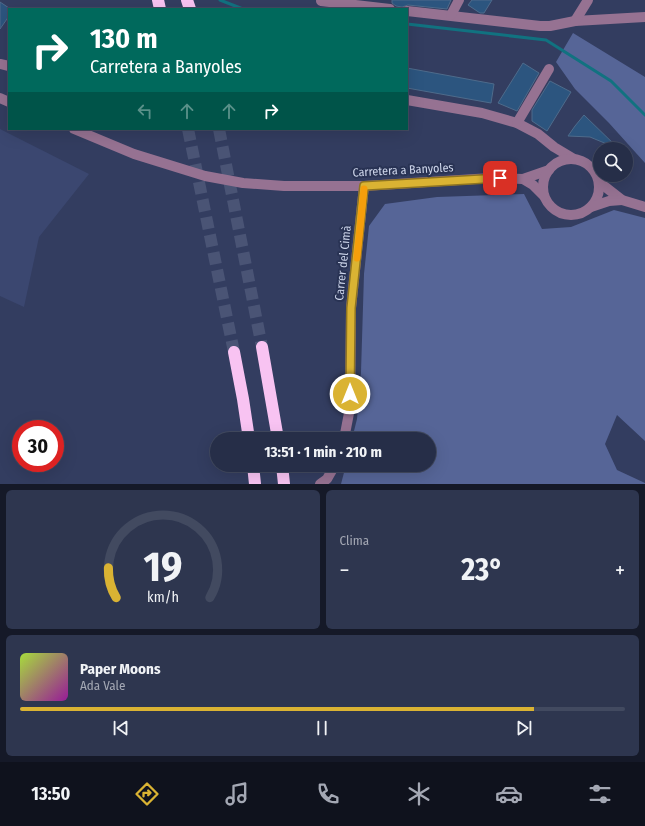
<!DOCTYPE html>
<html lang="es">
<head>
<meta charset="utf-8">
<style>
	:root { --surface:#262e48; --page:#2e364f; --text:#f1f3f6; --muted:#a4a8b4; --line:#424a60; --accent:#dab333 }
	body { margin:0; font-family:"Fira Sans Condensed",sans-serif; background:var(--page); color:var(--text); height:100vh; display:flex; flex-direction:column; font-size:15px; white-space:nowrap }
	* { box-sizing:border-box; margin:0 }
	p { font-size:13px; color:var(--muted) }
	.icon { flex:none; width:22px; height:22px; fill:none; stroke:currentColor; stroke-width:2; stroke-linecap:round; stroke-linejoin:round }
	.map { position:relative; height:484px; overflow:hidden }
	.side { display:flex; flex-direction:column; gap:6px; padding:6px; background:#151928; flex:1 }
	.side>* { flex:none }
	.top-card { position:absolute; left:8px; top:8px; width:400px; height:122px; border-radius:0px; box-shadow:0 4px 16px #0002,0 0 0 1px var(--line); background:#00695c; color:#fff; overflow:hidden }
	.tools { position:absolute; left:593px; top:142px; display:grid; gap:8px }
	.tools a { display:grid; place-items:center; width:40px; height:40px; border-radius:50%; background:var(--surface); box-shadow:0 4px 16px #0002,0 0 0 1px var(--line); font-size:20px }
	.speed { position:absolute; left:12px; top:420px; display:flex; gap:8px; font-size:20px; font-weight:700; text-align:center }
	.speed>* { display:grid; place-content:center; width:52px; height:52px; border-radius:50%; background:var(--surface); box-shadow:0 4px 16px #0002,0 0 0 1px var(--line); line-height:1 }
	.speed .limit { border:6px solid #d22; background:#fff; color:#111 }
	.pin { position:absolute; display:grid; place-items:center; width:34px; height:34px; color:#fff; margin:-17px; border-radius:8px; box-shadow:0 2px 6px #0006 }
	.me { position:absolute; width:44px; margin:-22px; rotate:0deg; stroke-linejoin:round; filter:drop-shadow(0 0 3px #0008) }
	.turn { display:flex; align-items:center; gap:14px; height:84px; padding:0 16px; font-size:18px }
	.turn .icon { width:52px; height:52px; stroke-width:2.5 }
	.turn b { display:block; font-size:28px; line-height:34px }
	.lanes { display:flex; align-items:center; height:38px; padding:0 16px; background:#0003; justify-content:center; gap:20px; direction:ltr }
	.lanes .off { opacity:.35 }
	.big { font-size:30px; font-weight:700; line-height:1.1 }
	.side .tile { flex:1; display:flex; flex-direction:column; justify-content:center; gap:6px; min-width:0; padding:0 14px; border-radius:6px; background:var(--page) }
	.side .dial { align-items:center; gap:0 }
	.dial svg { height:104px; overflow:visible; fill:none; stroke:var(--line); stroke-width:7; stroke-linecap:round; text-anchor:middle }
	.dial text { fill:var(--text); stroke:none }
	.song { display:flex; align-items:center; gap:12px }
	.cover { width:48px; height:48px; border-radius:6px; background:linear-gradient(135deg,hsl(80 70% 55%),hsl(300 70% 35%)) }
	.played { height:4px; border-radius:2px; background:linear-gradient(90deg,var(--accent) 85%,var(--line) 85%) }
	.keys { display:flex; justify-content:space-around; direction:ltr }
	.heat { display:flex; justify-content:space-between; align-items:center; font-size:22px; direction:ltr }
	.side .tiles { flex:1; display:grid; gap:6px; grid-template-columns:1fr 1fr }
	.tile:last-child { grid-column:span 2 }
	.trip { position:absolute; left:210px; top:432px; width:226px; height:40px; border-radius:20px; background:var(--surface); box-shadow:0 4px 16px #0002,0 0 0 1px var(--line); font-weight:700; line-height:40px; text-align:center }
	.tab-bar { display:flex; height:64px; justify-content:space-around; align-items:center; background:#0f121d; color:var(--muted) }
	.tab-bar .icon { width:28px; height:28px }
	.tab-bar .active { color:var(--accent) }
	.tab-bar b { font-size:18px; color:var(--text) }
	.map>svg:first-child { display:block }
	.built { fill:#3b4770 }
	.green { fill:#566597 }
	.lines { fill:none; stroke-linecap:round; stroke-linejoin:round }
	.stream { stroke:#117280; stroke-width:3 }
	.building { fill:#2c557f; stroke:#4e6b8b }
	.highway-tunnel { stroke:#4a5475; stroke-width:12; stroke-dasharray:12 6; stroke-linecap:butt }
	.minor { stroke:#967292; stroke-width:10 }
	.highway { stroke:#f8c3f2; stroke-width:12 }
	.route-casing { stroke:#8e7421; stroke-width:10 }
	.route { stroke:#dab333; stroke-width:7 }
	.slow { stroke:#f59e0b; stroke-width:7 }
	.labels { text-anchor:middle; dominant-baseline:central; stroke-width:4; stroke-linejoin:round; paint-order:stroke }
	.street-label { font-size:12px; fill:#cdd5ea; stroke:#293354 }
</style>
</head>
<body>
<div class="map">
<svg width="645" height="484" viewBox="0 0 645 484">
	<rect width="100%" height="100%" fill="#333d60"/>
	<path class="built" d="M0 129 89 174 39 237 24 307 0 296Z"/>
	<g class="green">
		<path d="M573 33 645 77V163L609 123 575 89 556 62Z"/>
		<path d="M524 194 542 229 571 227 614 210 645 218V441L617 415 605 444 617 470 645 483V484H341L346 465H429V439H352L357 419 361 372 364 274 369 226 385 204 437 197Z"/>
	</g>
	<g class="lines">
		<g class="stream">
			<path d="M220 0 243 9"/>
			<path d="M407 24 546 40 611 81 645 115"/>
		</g>
	</g>
	<g class="building">
		<path d="M392 0H451L447 9 408 5 402 7 396 6 392 3Z"/>
		<path d="M472 0H492L484 13H480L468 5Z"/>
		<path d="M0 2 9 8V16L0 29Z"/>
		<path d="M523 63 539 73 517 111 498 103Z"/>
		<path d="M407 68 494 84 491 103 407 88Z"/>
		<path d="M550 81 571 92 547 131 532 121V110Z"/>
		<path d="M584 115 619 149 590 137 568 136 575 126Z"/>
	</g>
	<g class="lines">
		<g class="highway-tunnel">
			<path d="M188 129 234 352"/>
			<path d="M219 129 262 347"/>
		</g>
		<g class="minor">
			<path d="M321 1 390 9"/>
			<path d="M407 11 540 26H550L575 21 645 17"/>
			<path d="M451 15 459 0"/>
			<path d="M575 21 588 0"/>
			<path d="M0 64 9 66"/>
			<path d="M0 98 9 102"/>
			<path d="M407 100 482 113 517 123 538 134 554 147 574 159"/>
			<path d="M517 123 549 69"/>
			<path d="M74 129 134 154 205 176 243 183 284 186H364L491 178 523 179 549 170"/>
			<circle cx="571" cy="187" r="28"/>
			<path d="M523 179 533 185 544 196"/>
			<path d="M599 182 622 200 645 207"/>
			<path d="M591 207 609 201 622 200"/>
			<path d="M344 439 350 408 351 308 364 186"/>
			<path d="M320 484 327 479 335 465"/>
		</g>
		<g class="highway">
			<path d="M158 0 160 9"/>
			<path d="M187 0 190 9"/>
			<path d="M262 347 278 439"/>
			<path d="M234 352 243 399 249 439"/>
			<path d="M253 465 255 484"/>
			<path d="M282 465 284 484"/>
		</g>
	</g>
	<g class="lines">
		<defs>
			<path id="route" d="M350 394 351 308 364 186 500 178"/>
		</defs>
		<use href="#route" class="route-casing"/>
		<use href="#route" class="route"/>
		<path class="slow" d="M357 258 364 189"/>
	</g>
	<g class="labels">
		<g class="street-label">
			<text transform="translate(403 170) rotate(-3)">Carretera a Banyoles</text>
			<text transform="translate(343 263) rotate(-84)">Carrer del Cimà</text>
		</g>
	</g>
</svg>
<div class="tools">
<a><svg class="icon" aria-label="search" viewBox="0 0 24 24"><circle cx="10" cy="10" r="6"/><path d="M15 15l6 6"/></svg></a>
</div>
<div class="speed"><div class="limit">30</div></div>
<div class="pin" style="left:500px;top:178px;background:#d93025"><svg class="icon" aria-label="arrive" viewBox="0 0 24 24"><path d="M6 21V4h12l-3 4 3 4H6"/></svg></div>
<svg class="me" style="left:350px;top:394px" viewBox="-20 -20 40 40"><circle r="17" fill="#dab333" stroke="#fff" stroke-width="3"/><path d="M0-11L8 9 0 5-8 9z" fill="#fff"/></svg>
<div class="trip">13:51 · 1 min · 210 m</div>
<div class="top-card">
<div class="turn"><svg class="icon" aria-label="right" viewBox="0 0 24 24"><path d="M7 20v-9h11M14 6l5 5-5 5"/></svg><div><b>130 m</b>Carretera a Banyoles</div></div>
<div class="lanes"><svg class="icon off" aria-label="left" viewBox="0 0 24 24"><path d="M17 20v-9H6M10 6l-5 5 5 5"/></svg><svg class="icon off" aria-label="ahead" viewBox="0 0 24 24"><path d="M12 20V5M6 11l6-6 6 6"/></svg><svg class="icon off" aria-label="ahead" viewBox="0 0 24 24"><path d="M12 20V5M6 11l6-6 6 6"/></svg><svg class="icon" aria-label="right" viewBox="0 0 24 24"><path d="M7 20v-9h11M14 6l5 5-5 5"/></svg></div>
</div>
</div>
<section class="side">
<div class="tiles">
<div class="tile dial"><svg viewBox="0 0 100 80">
<path d="M14 69A42 42 0 1 1 86 69"/>
<path d="M14 69A42 42 0 0 1 8 46" stroke="#dab333"/>
<text x="50" y="56" font-size="32" font-weight="700">19</text>
<text x="50" y="72" font-size="11">km/h</text>
</svg></div>
<div class="tile"><p>Clima</p>
<div class="heat"><a>−</a><b class="big">23°</b><a>+</a></div>
</div>
<div class="tile">
<div class="song"><i class="cover"></i><div><b>Paper Moons</b><p>Ada Vale</p></div></div>
<div class="played"></div>
<div class="keys"><svg class="icon" aria-label="previous" viewBox="0 0 24 24"><path d="M18 5L8 12l10 7zM5 5v14"/></svg><svg class="icon" aria-label="pause" viewBox="0 0 24 24"><path d="M8 5v14M16 5v14"/></svg><svg class="icon" aria-label="next" viewBox="0 0 24 24"><path d="M6 5l10 7-10 7zM19 5v14"/></svg></div>
</div>
</div>
</section>
<nav class="tab-bar">
<b>13:50</b>
<svg class="icon active" aria-label="directions" viewBox="0 0 24 24"><path d="M12 3l9 9-9 9-9-9zM9 14v-3h6M13 9l2 2-2 2"/></svg>
<svg class="icon" aria-label="music" viewBox="0 0 24 24"><path d="M9 18V5l10-2v13"/><circle cx="6" cy="18" r="3"/><circle cx="16" cy="16" r="3"/></svg>
<svg class="icon" aria-label="phone" viewBox="0 0 24 24"><path d="M5 4h4l2 5-3 2q2 4 5 5l2-3 5 2v4C11 20 4 13 5 4z"/></svg>
<svg class="icon" aria-label="climate" viewBox="0 0 24 24"><path d="M12 3v18M4 7l16 10M4 17L20 7"/></svg>
<svg class="icon" aria-label="car" viewBox="0 0 24 24"><path d="M5 17H2v-5l4-1 3-4h7l3 4 3 1v5h-3M9 17h6M6 11h13"/><circle cx="7" cy="17" r="2"/><circle cx="17" cy="17" r="2"/></svg>
<svg class="icon" aria-label="filters" viewBox="0 0 24 24"><path d="M4 7h16M4 17h16"/><circle cx="9" cy="7" r="2"/><circle cx="15" cy="17" r="2"/></svg>
</nav>
</body>
</html>
